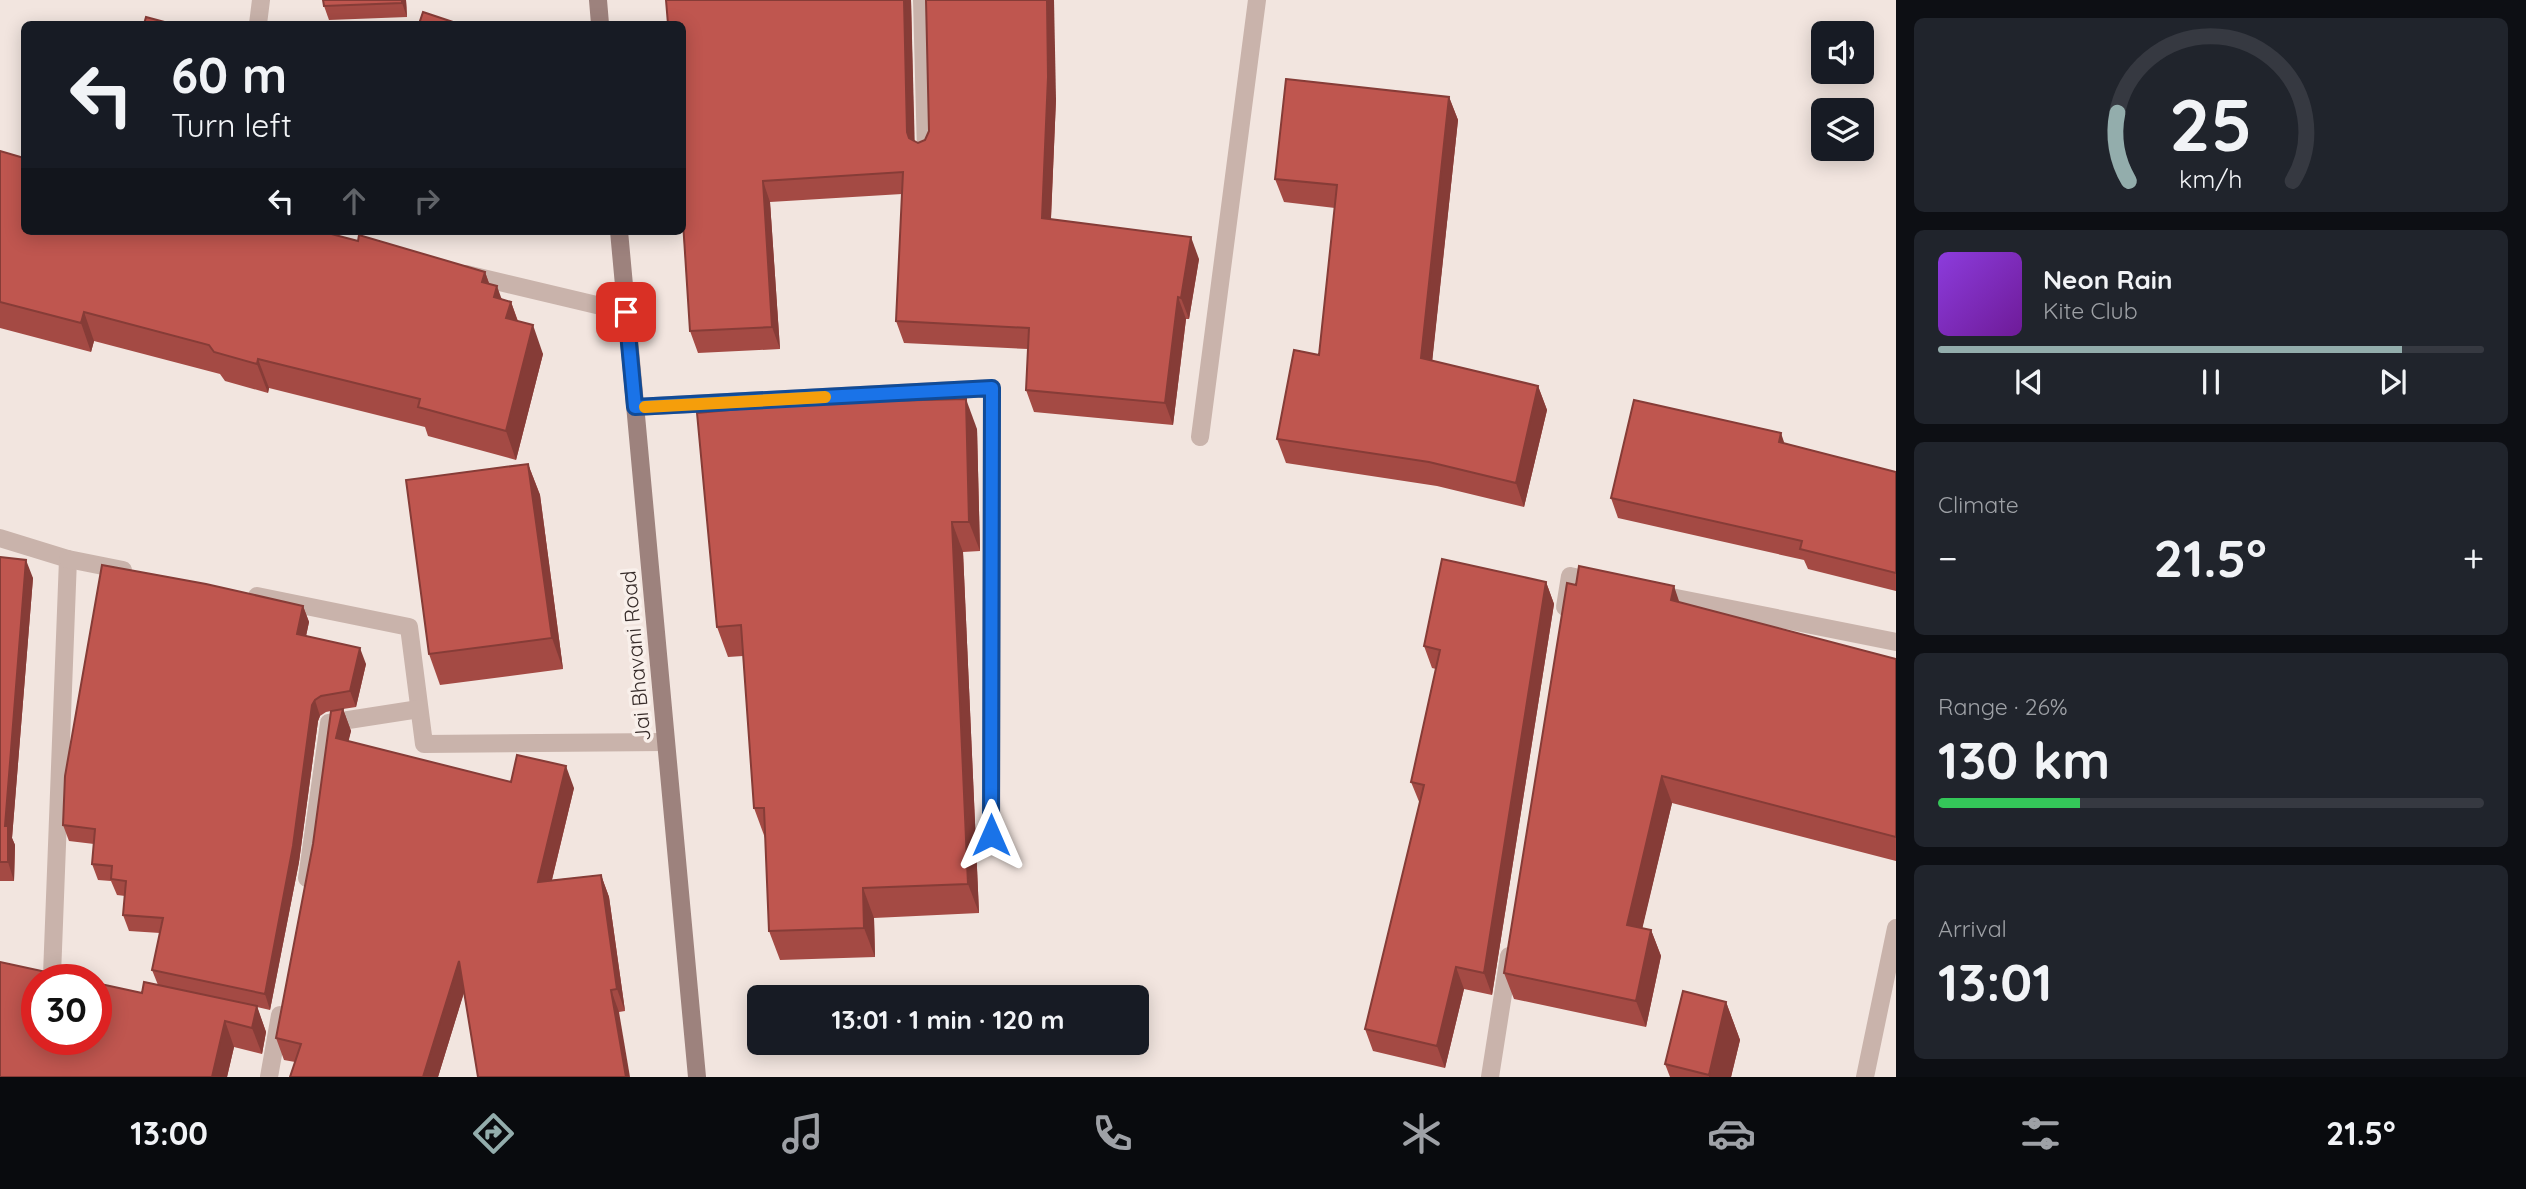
<!DOCTYPE html>
<html lang="en">
<head>
<meta charset="utf-8">
<style>
	:root { --surface:#171b24; --page:#20242c; --text:#f1f3f6; --muted:#9ea1a6; --line:#363941; --accent:#93adac }
	body { margin:0; font-family:Quicksand,sans-serif; background:var(--page); color:var(--text); height:100vh; display:flex; flex-direction:column; font-size:26px; white-space:nowrap }
	* { box-sizing:border-box; margin:0 }
	p { font-size:23px; color:var(--muted) }
	.icon { flex:none; width:38px; height:38px; fill:none; stroke:currentColor; stroke-width:2; stroke-linecap:round; stroke-linejoin:round }
	.map { position:relative; flex:1; overflow:hidden }
	.panel { display:flex; flex-direction:column; gap:18px; padding:18px; background:#0d0f14; width:630px }
	.panel>* { flex:none }
	.top-card { position:absolute; left:21px; top:21px; width:665px; height:214px; border-radius:10px; box-shadow:0 4px 18px #0003; background:#171b24; color:var(--text); overflow:hidden }
	.fabs { position:absolute; left:1811px; top:21px; display:grid; gap:14px }
	.fabs a { display:grid; place-items:center; width:63px; height:63px; border-radius:10px; background:var(--surface); box-shadow:0 4px 18px #0003; font-size:35px }
	.speed { position:absolute; left:21px; top:964px; display:flex; gap:14px; font-size:35px; font-weight:700; text-align:center }
	.speed>* { display:grid; place-content:center; width:91px; height:91px; border-radius:50%; background:var(--surface); box-shadow:0 4px 18px #0003; line-height:1 }
	.speed .limit { border:10px solid #d22; background:#fff; color:#111 }
	.pin { position:absolute; display:grid; place-items:center; width:60px; height:60px; color:#fff; margin:-30px; border-radius:14px; box-shadow:0 4px 10px #0006 }
	.me { position:absolute; width:77px; margin:-38px; rotate:0deg; stroke-linejoin:round; filter:drop-shadow(0 0 5px #0008) }
	.turn { display:flex; align-items:center; gap:24px; height:147px; padding:0 35px; font-size:32px }
	.turn .icon { width:91px; height:91px; stroke-width:2.5 }
	.turn b { display:block; font-size:49px; line-height:60px }
	.lanes { display:flex; align-items:center; height:66px; padding:0 35px; background:#0003; justify-content:center; gap:35px; direction:ltr }
	.lanes .off { opacity:.35 }
	.big { font-size:52px; font-weight:700; line-height:1.1 }
	.panel .card { flex:1; display:flex; flex-direction:column; justify-content:center; gap:10px; min-width:0; padding:0 24px; border-radius:10px; background:var(--page) }
	.panel .dial { align-items:center; gap:0 }
	.dial svg { height:182px; overflow:visible; fill:none; stroke:var(--line); stroke-width:7; stroke-linecap:round; text-anchor:middle }
	.dial text { fill:var(--text); stroke:none }
	.song { display:flex; align-items:center; gap:21px }
	.cover { width:84px; height:84px; border-radius:10px; background:linear-gradient(135deg,hsl(270 70% 55%),hsl(280 70% 35%)) }
	.played { height:7px; border-radius:4px; background:linear-gradient(90deg,var(--accent) 85%,var(--line) 85%) }
	.keys { display:flex; justify-content:space-around; direction:ltr }
	.heat { display:flex; justify-content:space-between; align-items:center; font-size:38px; direction:ltr }
	.charge { height:10px; border-radius:5px; background:linear-gradient(90deg,#34c759 26%,var(--line) 0) }
	.trip { position:absolute; left:747px; top:985px; width:402px; height:70px; border-radius:10px; background:var(--surface); box-shadow:0 4px 18px #0003; font-weight:700; line-height:70px; text-align:center }
	.tabs { display:flex; height:112px; justify-content:space-around; align-items:center; background:#090b0e; color:var(--muted) }
	.tabs .icon { width:49px; height:49px }
	.tabs .active { color:var(--accent) }
	.tabs b { font-size:32px; color:var(--text) }
	main { display:flex; flex:1; min-height:0 }
	.map>svg:first-child { display:block }
	.lines { fill:none; stroke-linecap:round; stroke-linejoin:round }
	.street { stroke:#c9b3ab; stroke-width:18 }
	.secondary { stroke:#9d827d; stroke-width:18 }
	.wall { fill:#a44a44 }
	.shaded-wall { fill:#863c37 }
	.building { fill:#bf564f; stroke:#863c37; stroke-width:2 }
	.route-casing { stroke:#114b97; stroke-width:18 }
	.route { stroke:#1a73e8; stroke-width:12 }
	.slow { stroke:#f59e0b; stroke-width:12 }
	.labels { text-anchor:middle; dominant-baseline:central; stroke-width:7; stroke-linejoin:round; paint-order:stroke }
	.street-label { font-size:21px; fill:#372c2a; stroke:#f9f0eb }
</style>
</head>
<body>
<main>
<div class="map">
<svg width="1896" height="1077" viewBox="0 0 1896 1077">
	<rect width="100%" height="100%" fill="#f2e5df"/>
	<g class="lines">
		<g class="street">
			<path d="M922 0 926 153"/>
			<path d="M258 24 261 0"/>
			<path d="M466 274 626 312"/>
			<path d="M635 407 992 388 991 835"/>
			<path d="M1200 437 1257 0"/>
			<path d="M0 538 68 559 52 975"/>
			<path d="M68 559 123 570"/>
			<path d="M1656 594 1896 642"/>
			<path d="M257 596 409 627 424 744 665 742"/>
			<path d="M1565 607 1570 576 1598 582"/>
			<path d="M307 878 329 723 419 709"/>
			<path d="M269 1077 280 1015"/>
			<path d="M1490 1077 1509 956"/>
			<path d="M1865 1077 1896 928"/>
		</g>
		<g class="secondary">
			<path d="M598 0 600 24"/>
			<path d="M619 231 697 1077"/>
		</g>
	</g>
	<g class="wall">
		<path d="M323 0H406L407 17 329 20 324 6Z"/>
		<path d="M666 0H911L914 141 918 143 1056 99 1051 219 1199 259 1189 319H1186L1173 425 1034 412 1026 390 1028 349 904 343 896 321 902 194 770 202 780 349 698 353 690 331 682 215V24Z"/>
		<path d="M1449 97 1458 120 1432 361 1538 386 1547 410 1524 507 1437 486 1286 463 1277 439 1319 355 1335 208 1284 202 1275 179Z"/>
		<path d="M0 151 24 231 358 241 485 272 489 283 502 299 511 302 518 321 543 354 516 460 428 436 425 427 269 388 268 393 225 381 220 374 94 341 91 352 0 328Z"/>
		<path d="M840 402 977 429 980 551 963 552 979 913 874 918 875 957 780 960 769 931 765 838 754 808 743 656 728 657 717 627Z"/>
		<path d="M1784 443 1896 472V591L1808 569 1804 560 1618 518 1611 498Z"/>
		<path d="M528 464 540 495 563 669 440 685 429 654Z"/>
		<path d="M0 557 33 578 12 838 15 845 14 881H0Z"/>
		<path d="M1546 582 1554 604 1492 995 1464 989 1445 1068 1373 1051 1365 1029 1420 804 1411 782 1436 669 1432 668 1424 646Z"/>
		<path d="M1576 585 1679 602 1896 659V861L1672 803 1642 928 1651 930 1661 956 1646 1027 1514 999 1504 973Z"/>
		<path d="M303 606 309 622 306 636 366 664 356 707 343 709 351 731 348 741 511 782 574 788 552 880 601 875 609 897 625 1011 619 1012 464 992 438 1077H290L295 1062 284 1060 276 1038 313 844 331 711 326 712 320 716 318 721 299 862 270 1010 257 1007 266 1032 262 1054 234 1047 227 1077H0L142 993 158 985 152 970 160 933 129 931 123 915 125 896 117 895 111 881 98 880 92 864 94 844 69 841 63 825Z"/>
		<path d="M1726 1002 1740 1040 1731 1077H1670L1665 1064Z"/>
	</g>
	<g class="shaded-wall">
		<path d="M402 0H406L407 17 402 3Z"/>
		<path d="M904 0H911L915 153 907 132Z"/>
		<path d="M1047 0H1054L1056 99 1050 240 1042 218Z"/>
		<path d="M1449 97 1458 120 1430 382 1421 358Z"/>
		<path d="M763 181 770 202 780 349 772 327Z"/>
		<path d="M1191 237 1199 259 1189 319 1181 298Z"/>
		<path d="M485 272 495 301 482 282Z"/>
		<path d="M497 286 507 314 511 302 521 331 517 347 494 297Z"/>
		<path d="M1178 297 1186 319 1173 425 1165 403Z"/>
		<path d="M84 312 94 341 91 352 81 323Z"/>
		<path d="M533 325 543 354 516 460 506 431Z"/>
		<path d="M258 359 269 388 268 393 257 364Z"/>
		<path d="M1538 386 1547 410 1524 507 1516 483Z"/>
		<path d="M966 399 977 429 980 551 969 522Z"/>
		<path d="M1781 433 1788 454 1779 442Z"/>
		<path d="M528 464 540 495 563 669 552 638Z"/>
		<path d="M952 522 963 552 979 913 968 884Z"/>
		<path d="M26 560 33 578 12 838 15 845 14 881 8 862 5 826Z"/>
		<path d="M1546 582 1554 604 1492 995 1484 973Z"/>
		<path d="M1674 586 1683 613 1671 600Z"/>
		<path d="M303 606 309 622 303 650 297 634Z"/>
		<path d="M360 648 366 664 356 707 350 691Z"/>
		<path d="M315 700 320 716 318 721 299 862 270 1010 265 994 312 705Z"/>
		<path d="M343 709 351 731 344 760 336 738Z"/>
		<path d="M566 766 574 788 546 904 538 882Z"/>
		<path d="M1662 776 1672 803 1637 951 1627 925Z"/>
		<path d="M601 875 609 897 625 1011 617 989Z"/>
		<path d="M863 888 874 918 875 957 864 928Z"/>
		<path d="M1651 930 1661 956 1646 1027 1636 1001Z"/>
		<path d="M459 961 467 983 438 1077H423Z"/>
		<path d="M1456 967 1464 989 1445 1068 1437 1046Z"/>
		<path d="M611 990 619 1012 630 1077H626Z"/>
		<path d="M1726 1002 1740 1040 1731 1077H1709V1075Z"/>
		<path d="M257 1006 266 1032 262 1054 252 1028Z"/>
		<path d="M225 1021 234 1047 227 1077H212Z"/>
	</g>
	<g class="building">
		<path d="M323 0H402V3L324 6Z"/>
		<path d="M666 0H904L907 132 909 138 918 143 925 140 929 131 926 0H1047L1048 77 1042 218 1191 237 1181 298 1178 297 1165 403 1026 390 1029 328 896 321 903 172 763 181 772 327 690 331 682 206V24H668Z"/>
		<path d="M423 12 459 24H419Z"/>
		<path d="M146 17 172 24H144Z"/>
		<path d="M1286 79 1449 97 1421 358 1538 386 1516 483 1429 462 1277 439 1294 350 1319 355 1337 185 1275 179Z"/>
		<path d="M0 151 24 158V231H320L358 241 359 235 485 272 482 282 497 286 494 297 511 302 506 318 533 325 506 431 418 407 420 399 258 359 257 364 214 352 209 345 84 312 81 323 0 302Z"/>
		<path d="M966 399 969 522H952L968 884 863 888 864 928 769 931 764 808H754L741 625 717 627 697 413 839 400V402Z"/>
		<path d="M1634 400 1781 433 1779 442 1896 472V573L1800 549 1802 541 1611 498Z"/>
		<path d="M528 464 552 638 429 654 406 480Z"/>
		<path d="M0 557 26 560 5 826H8V862H0Z"/>
		<path d="M1442 559 1546 582 1484 973 1456 967 1437 1046 1365 1029 1424 785 1411 782 1440 650 1424 646Z"/>
		<path d="M102 565 206 584 303 606 297 634 360 648 350 691 321 696 315 700 312 705 293 846 265 994 152 970 163 918 123 915 126 881 111 879 112 866 92 864 95 829 63 825 65 776Z"/>
		<path d="M1579 566 1674 586 1671 600 1896 659V837L1662 776 1627 925 1651 930 1636 1001 1504 973 1567 583 1576 585Z"/>
		<path d="M343 709 336 738 511 782 517 755 566 766 538 882 601 875 617 989 611 990 626 1077H478L459 961 423 1077H290L301 1044 276 1038 313 844 331 711Z"/>
		<path d="M0 962 83 980H37V1040H96V983L142 993 144 982 257 1006 252 1028 225 1021 212 1077H0Z"/>
		<path d="M1683 991 1726 1002 1709 1075 1665 1064Z"/>
	</g>
	<g class="lines">
		<defs>
			<path id="route" d="M626 312 635 407 992 388 991 835"/>
		</defs>
		<use href="#route" class="route-casing"/>
		<use href="#route" class="route"/>
		<path class="slow" d="M645 407 825 397"/>
	</g>
	<g class="labels">
		<g class="street-label">
			<text transform="translate(635 656) rotate(-95)">Jai Bhavani Road</text>
		</g>
	</g>
</svg>
<div class="fabs">
<a><svg class="icon" aria-label="sound" viewBox="0 0 24 24"><path d="M4 9h4l5-4v14l-5-4H4zM17 9q2 3 0 6"/></svg></a>
<a><svg class="icon" aria-label="layers" viewBox="0 0 24 24"><path d="M12 4l9 5-9 5-9-5zM3 14l9 5 9-5"/></svg></a>
</div>
<div class="speed"><div class="limit">30</div></div>
<div class="pin" style="left:626px;top:312px;background:#d93025"><svg class="icon" aria-label="arrive" viewBox="0 0 24 24"><path d="M6 21V4h12l-3 4 3 4H6"/></svg></div>
<svg class="me" style="left:991px;top:835px" viewBox="-20 -20 40 40"><path d="M0-17L14 15 0 8-14 15z" fill="#1a73e8" stroke="#fff" stroke-width="4"/></svg>
<div class="trip">13:01 · 1 min · 120 m</div>
<div class="top-card">
<div class="turn"><svg class="icon" aria-label="left" viewBox="0 0 24 24"><path d="M17 20v-9H6M10 6l-5 5 5 5"/></svg><div><b>60 m</b>Turn left</div></div>
<div class="lanes"><svg class="icon" aria-label="left" viewBox="0 0 24 24"><path d="M17 20v-9H6M10 6l-5 5 5 5"/></svg><svg class="icon off" aria-label="ahead" viewBox="0 0 24 24"><path d="M12 20V5M6 11l6-6 6 6"/></svg><svg class="icon off" aria-label="right" viewBox="0 0 24 24"><path d="M7 20v-9h11M14 6l5 5-5 5"/></svg></div>
</div>
</div>
<section class="panel">
<div class="card dial"><svg viewBox="0 0 100 80">
<path d="M14 69A42 42 0 1 1 86 69"/>
<path d="M14 69A42 42 0 0 1 9 39" stroke="#93adac"/>
<text x="50" y="56" font-size="32" font-weight="700">25</text>
<text x="50" y="72" font-size="11">km/h</text>
</svg></div>
<div class="card">
<div class="song"><i class="cover"></i><div><b>Neon Rain</b><p>Kite Club</p></div></div>
<div class="played"></div>
<div class="keys"><svg class="icon" aria-label="previous" viewBox="0 0 24 24"><path d="M18 5L8 12l10 7zM5 5v14"/></svg><svg class="icon" aria-label="pause" viewBox="0 0 24 24"><path d="M8 5v14M16 5v14"/></svg><svg class="icon" aria-label="next" viewBox="0 0 24 24"><path d="M6 5l10 7-10 7zM19 5v14"/></svg></div>
</div>
<div class="card"><p>Climate</p>
<div class="heat"><a>−</a><b class="big">21.5°</b><a>+</a></div>
</div>
<div class="card"><p>Range · 26%</p><b class="big">130 km</b><div class="charge"></div></div>
<div class="card"><p>Arrival</p><b class="big">13:01</b></div>
</section>
</main>
<nav class="tabs">
<b>13:00</b>
<svg class="icon active" aria-label="directions" viewBox="0 0 24 24"><path d="M12 3l9 9-9 9-9-9zM9 14v-3h6M13 9l2 2-2 2"/></svg>
<svg class="icon" aria-label="music" viewBox="0 0 24 24"><path d="M9 18V5l10-2v13"/><circle cx="6" cy="18" r="3"/><circle cx="16" cy="16" r="3"/></svg>
<svg class="icon" aria-label="phone" viewBox="0 0 24 24"><path d="M5 4h4l2 5-3 2q2 4 5 5l2-3 5 2v4C11 20 4 13 5 4z"/></svg>
<svg class="icon" aria-label="climate" viewBox="0 0 24 24"><path d="M12 3v18M4 7l16 10M4 17L20 7"/></svg>
<svg class="icon" aria-label="car" viewBox="0 0 24 24"><path d="M5 17H2v-5l4-1 3-4h7l3 4 3 1v5h-3M9 17h6M6 11h13"/><circle cx="7" cy="17" r="2"/><circle cx="17" cy="17" r="2"/></svg>
<svg class="icon" aria-label="filters" viewBox="0 0 24 24"><path d="M4 7h16M4 17h16"/><circle cx="9" cy="7" r="2"/><circle cx="15" cy="17" r="2"/></svg>
<b>21.5°</b>
</nav>
</body>
</html>
